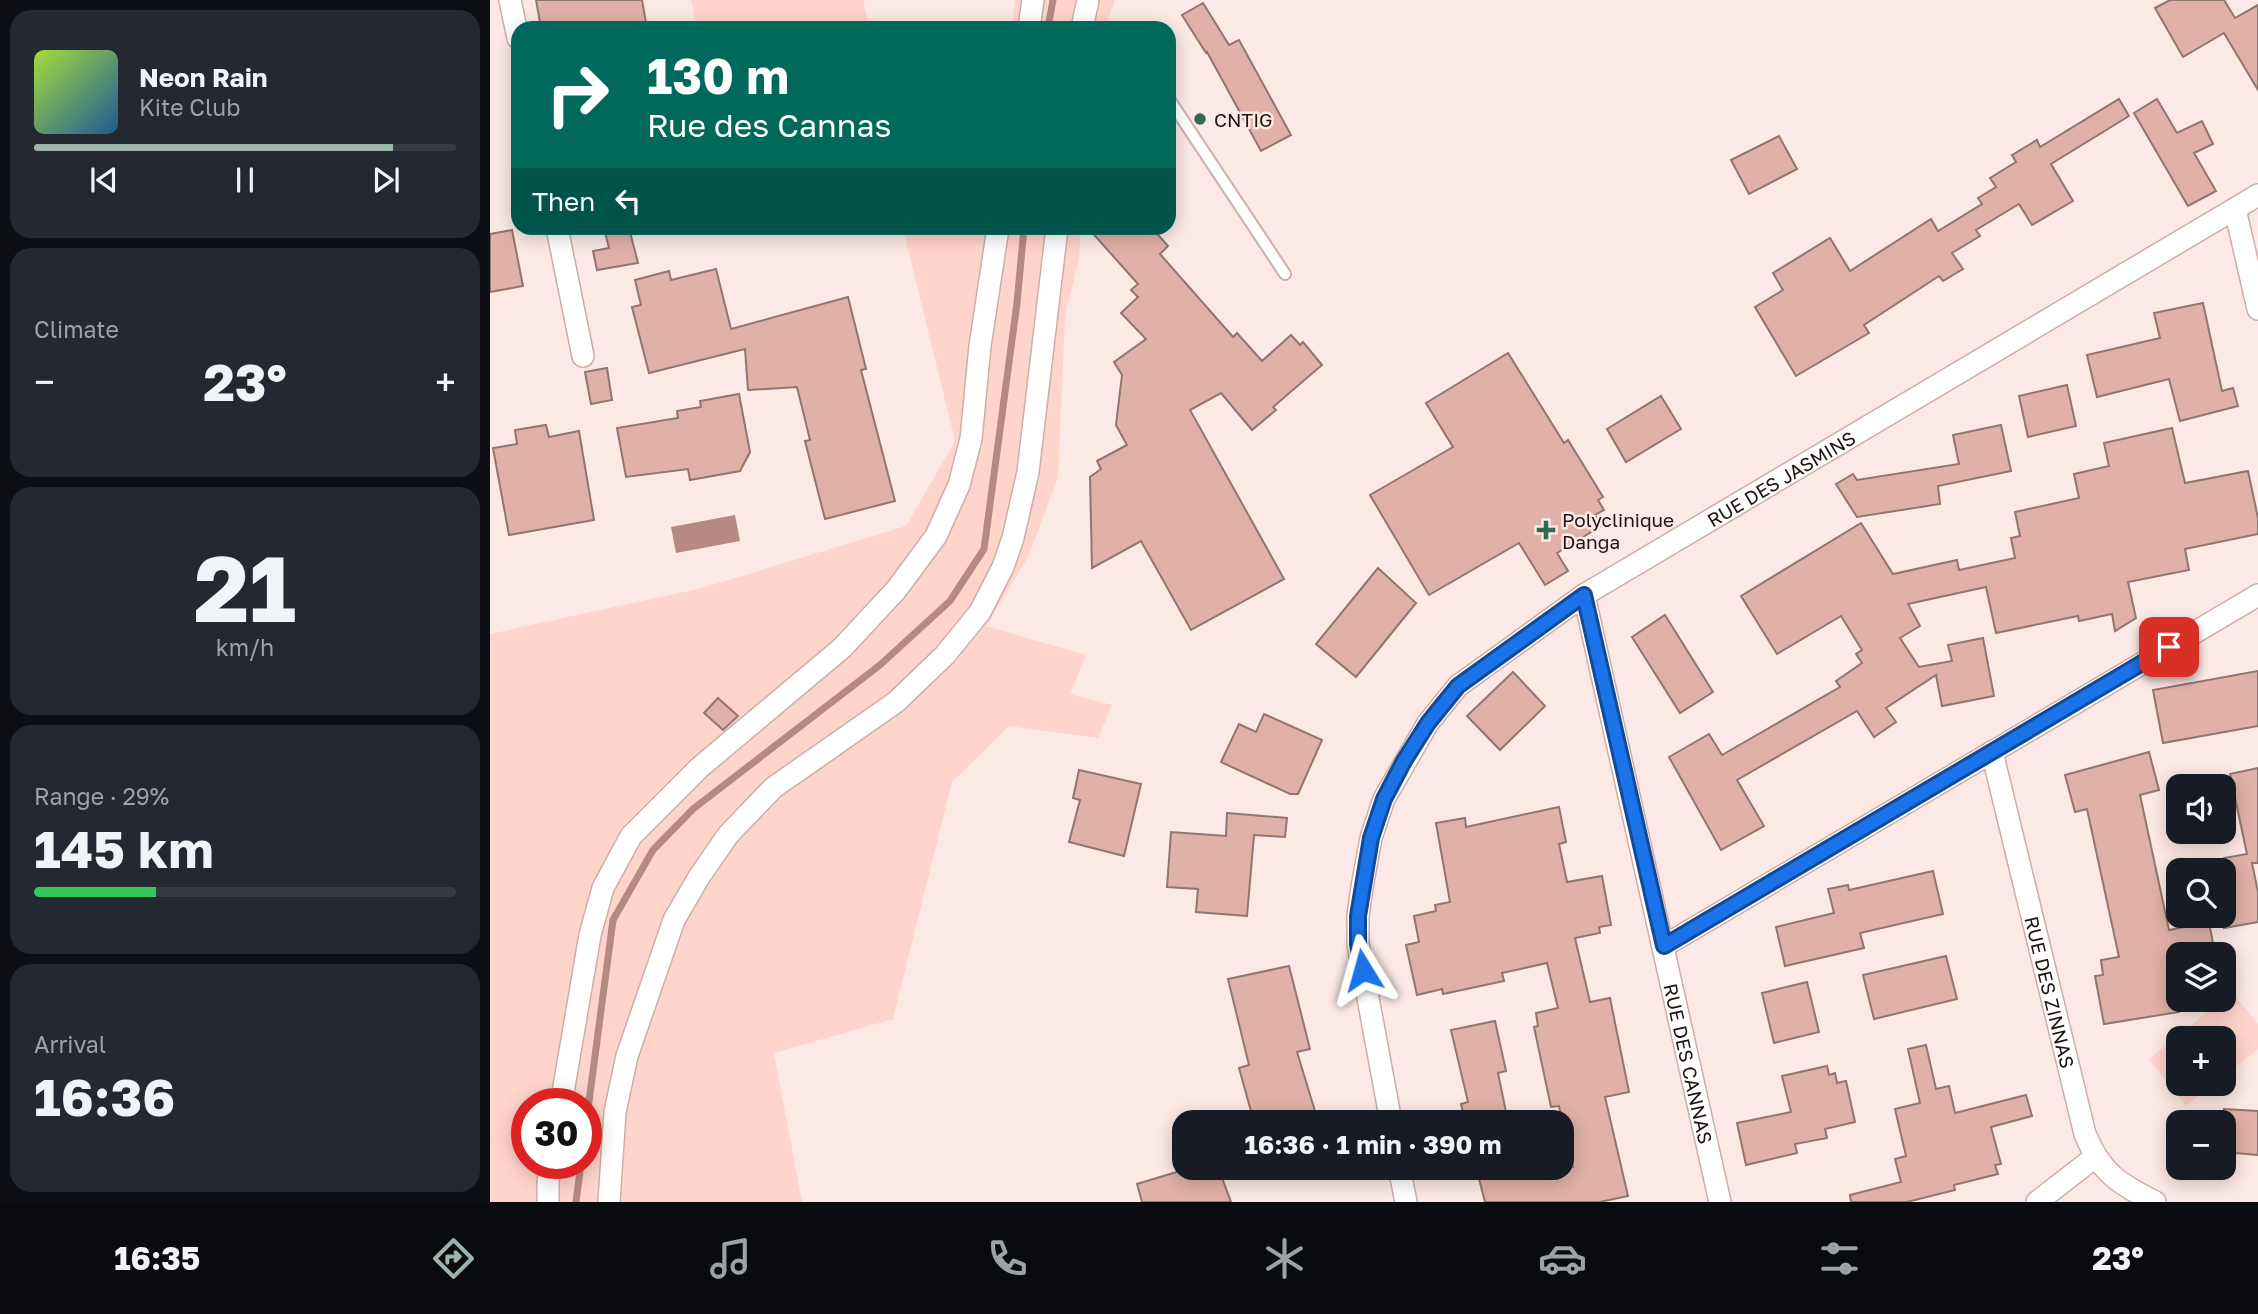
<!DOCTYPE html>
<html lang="en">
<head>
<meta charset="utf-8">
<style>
	:root { --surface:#171b24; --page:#242831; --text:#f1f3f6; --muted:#9ea1a6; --line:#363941; --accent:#9cb5ab }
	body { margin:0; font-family:"Golos Text",sans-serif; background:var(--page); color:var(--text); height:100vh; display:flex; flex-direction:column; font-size:26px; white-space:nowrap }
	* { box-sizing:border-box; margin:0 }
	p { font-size:23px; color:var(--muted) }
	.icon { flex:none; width:38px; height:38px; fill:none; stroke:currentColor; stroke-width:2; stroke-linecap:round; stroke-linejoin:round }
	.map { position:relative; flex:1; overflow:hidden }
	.panel { display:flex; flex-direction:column; gap:10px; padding:10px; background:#0d0f14; width:490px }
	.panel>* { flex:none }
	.banner { position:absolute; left:21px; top:21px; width:665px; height:214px; border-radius:21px; box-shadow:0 4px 18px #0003; background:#00695c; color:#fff; overflow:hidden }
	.buttons { position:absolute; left:1676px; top:774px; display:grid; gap:14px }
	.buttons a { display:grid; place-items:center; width:70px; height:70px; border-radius:14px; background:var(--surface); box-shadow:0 4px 18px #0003; font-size:35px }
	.speed { position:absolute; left:21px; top:1088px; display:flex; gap:14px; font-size:35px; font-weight:700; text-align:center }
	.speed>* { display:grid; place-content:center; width:91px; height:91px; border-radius:50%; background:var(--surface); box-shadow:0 4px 18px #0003; line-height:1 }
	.speed .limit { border:10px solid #d22; background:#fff; color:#111 }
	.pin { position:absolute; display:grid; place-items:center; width:60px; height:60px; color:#fff; margin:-30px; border-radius:14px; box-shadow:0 4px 10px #0006 }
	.me { position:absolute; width:77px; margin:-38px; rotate:352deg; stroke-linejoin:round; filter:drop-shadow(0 0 5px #0008) }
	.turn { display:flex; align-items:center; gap:24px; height:147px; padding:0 21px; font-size:32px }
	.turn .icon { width:91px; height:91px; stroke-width:2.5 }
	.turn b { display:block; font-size:49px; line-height:60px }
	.then { display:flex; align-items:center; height:66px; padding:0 21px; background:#0003; gap:14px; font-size:26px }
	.big { font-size:52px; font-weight:700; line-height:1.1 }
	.panel .card { flex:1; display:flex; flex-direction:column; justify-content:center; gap:10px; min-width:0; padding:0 24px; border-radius:21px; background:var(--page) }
	.panel .dial { align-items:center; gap:0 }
	.dial b { font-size:91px; line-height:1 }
	.song { display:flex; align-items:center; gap:21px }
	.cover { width:84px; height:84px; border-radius:10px; background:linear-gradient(135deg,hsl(80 70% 55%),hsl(210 70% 35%)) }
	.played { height:7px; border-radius:4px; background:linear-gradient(90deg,var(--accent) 85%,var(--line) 85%) }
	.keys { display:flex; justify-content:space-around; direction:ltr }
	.heat { display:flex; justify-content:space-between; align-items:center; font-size:38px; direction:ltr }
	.charge { height:10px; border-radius:5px; background:linear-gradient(90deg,#34c759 29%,var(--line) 0) }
	.trip { position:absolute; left:682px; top:1110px; width:402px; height:70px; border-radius:21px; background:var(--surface); box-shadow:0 4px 18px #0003; font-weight:700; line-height:70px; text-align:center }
	.tabs { display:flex; height:112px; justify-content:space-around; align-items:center; background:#090b0e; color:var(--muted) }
	.tabs .icon { width:49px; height:49px }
	.tabs .current { color:var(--accent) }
	.tabs b { font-size:32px; color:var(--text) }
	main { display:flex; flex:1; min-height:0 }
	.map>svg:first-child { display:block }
	.green { fill:#ffd4cb; fill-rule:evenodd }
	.water { fill:#b78a81 }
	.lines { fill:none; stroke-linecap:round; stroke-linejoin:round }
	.stream { stroke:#b78a81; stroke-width:7 }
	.building { fill:#e0b1a7; stroke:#91756f; stroke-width:2 }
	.lane-casing { stroke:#cdaea7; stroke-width:14 }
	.street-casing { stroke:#cdaea7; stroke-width:24 }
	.lane { stroke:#fff; stroke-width:10 }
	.street { stroke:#fff; stroke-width:21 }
	.route-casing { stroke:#114b97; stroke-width:18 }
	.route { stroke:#1a73e8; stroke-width:12 }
	.poi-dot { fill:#336a50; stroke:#fce8e4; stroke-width:2.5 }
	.labels { text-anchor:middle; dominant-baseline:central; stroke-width:5; stroke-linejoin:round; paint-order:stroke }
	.poi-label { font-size:19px; fill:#1e1311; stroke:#fce8e4; text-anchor:start }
	.street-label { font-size:19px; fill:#1e1311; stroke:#fce8e4 }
</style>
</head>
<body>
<main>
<section class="panel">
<div class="card">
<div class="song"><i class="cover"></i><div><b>Neon Rain</b><p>Kite Club</p></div></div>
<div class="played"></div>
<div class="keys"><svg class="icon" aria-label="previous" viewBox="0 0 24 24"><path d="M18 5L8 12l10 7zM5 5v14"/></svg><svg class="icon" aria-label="pause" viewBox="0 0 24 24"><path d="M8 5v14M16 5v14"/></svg><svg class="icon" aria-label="next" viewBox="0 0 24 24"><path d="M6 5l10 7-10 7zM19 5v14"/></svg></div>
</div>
<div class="card"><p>Climate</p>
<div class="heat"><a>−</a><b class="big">23°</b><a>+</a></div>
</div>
<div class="card dial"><b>21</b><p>km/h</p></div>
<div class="card"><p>Range · 29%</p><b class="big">145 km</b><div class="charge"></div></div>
<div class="card"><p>Arrival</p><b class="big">16:36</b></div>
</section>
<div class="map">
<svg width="1768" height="1202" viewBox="0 0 1768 1202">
	<rect width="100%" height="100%" fill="#fce8e4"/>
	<g class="green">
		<path d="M201 0H373L378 20 345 28H207Z"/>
		<path d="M525 0H625L615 28H522Z"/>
		<path d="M413 228H591L589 259 575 316 568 477 539 555 496 626 596 655 580 694 622 705 608 738 519 726 462 782 403 1019 284 1053 312 1202H0V634L212 588 416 526 465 441ZM37 1104H96V1164H37Z"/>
		<path d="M1742 992 1768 1024V1049L1734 1076V1038H1689V1083H1725L1696 1106 1659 1059Z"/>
	</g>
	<path class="water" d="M245 515 250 541 186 553 181 527Z"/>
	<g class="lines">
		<g class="stream">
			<path d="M558 28 563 0"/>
			<path d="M96 1124 123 920 163 850 203 809 390 665 460 601 494 549 527 303 534 228"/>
			<path d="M86 1202 91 1164"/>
		</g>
	</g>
	<g class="building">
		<path d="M46 0H152L157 28H51Z"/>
		<path d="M1680 0H1734L1745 18 1768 5V90L1734 33 1693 57 1665 8Z"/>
		<path d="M713 3 739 45 749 40 801 135 771 151 717 52 716 53 692 15Z"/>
		<path d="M1629 99 1639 116 1561 164 1583 201 1542 225 1529 204 1486 230 1490 236 1462 253 1473 269 1453 281 1449 276 1374 325 1379 333 1306 376 1265 307 1293 290 1283 273 1340 238 1360 271 1441 219 1448 231 1492 204 1488 198 1506 187 1500 178 1526 162 1522 155 1547 140 1550 147Z"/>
		<path d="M1667 99 1687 133 1712 121 1723 144 1704 153 1726 191 1698 206 1644 113Z"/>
		<path d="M1289 136 1307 169 1259 194 1241 160Z"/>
		<path d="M114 228H139L148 263 107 270 103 251 119 248Z"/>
		<path d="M598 228H662L678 246 670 254 743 337 747 333 772 361 801 335 810 345 813 342 832 365 783 407 786 410 762 430 731 393 700 410 794 579 701 630 651 541 602 568 600 477 611 469 607 461 637 445 626 425 632 375 624 362 656 339 631 313 648 297 641 290 648 284Z"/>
		<path d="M22 230 33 286 0 292V234Z"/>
		<path d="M226 269 241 329 358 297 376 369 371 370 405 501 335 519 315 441 320 440 307 387 258 390 255 349 159 373 142 307 151 305 145 280 179 271 181 280Z"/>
		<path d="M1713 303 1732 391 1743 388 1748 406 1690 421 1679 379 1607 397 1597 355 1670 338 1664 313Z"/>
		<path d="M1018 353 1074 443 1078 440 1113 497 1108 500 1114 510 1105 515 1111 526 1067 553 1078 571 1055 585 1029 543 939 595 880 495 963 447 936 403Z"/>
		<path d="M117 368 122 400 101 404 95 372Z"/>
		<path d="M1577 385 1586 426 1538 437 1529 396Z"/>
		<path d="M249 394 260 452 250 471 200 480 198 469 136 477 127 428 188 418 187 411 211 407 210 401Z"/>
		<path d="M1171 396 1191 429 1136 462 1117 429Z"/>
		<path d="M56 425 59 437 89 431 104 520 19 535 3 448 27 444 25 430Z"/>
		<path d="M1511 425 1521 471 1448 486 1450 504 1367 517 1346 484 1363 474 1367 480 1469 464 1463 435Z"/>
		<path d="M1682 428 1695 483 1758 471 1768 518V534L1695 549 1699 570 1638 582 1646 618 1625 631 1622 614 1589 621 1588 616 1506 633 1496 587 1418 604 1430 626 1410 638 1429 667 1462 661 1458 645 1493 638 1504 696 1452 706 1446 675 1396 708 1406 722 1384 737 1367 711 1247 780 1274 826 1231 850 1179 757 1219 734 1232 755 1350 687 1346 681 1372 663 1366 654 1372 650 1351 616 1287 654 1251 596 1371 523 1403 574 1467 560 1469 570 1525 558 1521 538 1530 536 1525 512 1589 498 1584 474 1619 466 1614 443Z"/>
		<path d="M888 568 926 603 866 677 826 644Z"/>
		<path d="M1175 615 1223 692 1190 713 1142 637Z"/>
		<path d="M1768 671V726L1673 743 1663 690Z"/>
		<path d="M1023 672 1055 706 1010 750 977 716Z"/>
		<path d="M228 698 248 716 233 730 214 713Z"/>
		<path d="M774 714 832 740 808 794H800L731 762 749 724 766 732Z"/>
		<path d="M1659 752 1669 790 1650 795 1679 930 1719 922 1725 954H1689V1012L1614 1024 1605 976 1613 975 1611 960 1629 957 1597 809 1585 812 1575 775Z"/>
		<path d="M1768 768V863H1762L1768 892V922L1734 928V858L1757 854 1740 774Z"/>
		<path d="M589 770 651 784 634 856 579 842 590 800 583 798Z"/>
		<path d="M1069 807 1076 842 1069 844 1077 882 1112 876 1121 925 1109 927 1110 933 1085 938 1100 1002 1120 998 1139 1092 1115 1097 1138 1196 1110 1202H995L986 1167H1083L1069 1106 1061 1107 1044 1027 1048 1026 1046 1013 1068 1008 1057 963 1012 973 1014 981 953 994 952 989 927 995 916 945 929 942 924 916 946 911 945 905 960 902 946 823 975 818 976 827Z"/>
		<path d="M737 813 797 818 795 837 764 835 757 916 706 912 708 889 677 887 681 832 736 836Z"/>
		<path d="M1443 871 1453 914 1370 933 1374 948 1295 966 1286 927 1344 913 1338 889 1358 885 1359 890Z"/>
		<path d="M1456 956 1467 999 1384 1019 1373 975Z"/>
		<path d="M799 966 820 1049 807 1052 825 1111 785 1122H764L749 1068 759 1065 738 979Z"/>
		<path d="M1317 982 1329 1032 1284 1043 1272 993Z"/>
		<path d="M1005 1021 1016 1071 1008 1073 1018 1122H975L971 1104 978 1102 961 1030Z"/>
		<path d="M1436 1045 1446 1089 1459 1086 1465 1113 1536 1095 1542 1116 1501 1127 1511 1164 1505 1165 1508 1174 1464 1185 1465 1190 1417 1202H1361L1360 1195 1411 1182 1405 1159 1416 1156 1405 1109 1430 1103 1418 1049Z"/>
		<path d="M1337 1066 1339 1075 1345 1073 1347 1083 1356 1081 1365 1122 1335 1129 1337 1138 1305 1144 1307 1153 1256 1165 1247 1123 1301 1112 1292 1076Z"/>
		<path d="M1734 1109 1768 1111V1155L1734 1152Z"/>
		<path d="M720 1167H728L741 1202H652L647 1184 700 1168 703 1173Z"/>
	</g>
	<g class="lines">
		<defs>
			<path id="lane" d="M679 99 795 274"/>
			<g id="street">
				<path d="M20 0 28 38"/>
				<path d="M539 28 543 0"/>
				<path d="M592 28 598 0"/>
				<path d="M1745 209 1768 309"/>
				<path d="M67 228 93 356"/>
				<path id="s1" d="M1094 595 1230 1202"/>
				<path id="s2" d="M1502 752 1595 1134C1611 1173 1629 1184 1665 1202"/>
				<path d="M1174 946 1768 595"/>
				<path d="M71 1104 100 935 113 888 141 836 209 768 352 648 406 590 446 536 469 485 481 439 490 346 508 228"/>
				<path id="s3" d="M901 1122 868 944V916L872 887 881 838 894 799 938 723 968 686 1094 595 1768 195"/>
				<path d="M909 1167 916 1202"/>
				<path d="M58 1202V1182L61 1164"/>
				<path d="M119 1202 125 1112 137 1056 184 920 209 877 238 835 283 788 406 702 455 655 490 612 513 567 523 538 538 472 567 228"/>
				<path d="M1547 1202 1605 1157"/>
			</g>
		</defs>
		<use href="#lane" class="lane-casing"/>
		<use href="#street" class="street-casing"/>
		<use href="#lane" class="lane"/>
		<use href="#street" class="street"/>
	</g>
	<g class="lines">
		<defs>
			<path id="route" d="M873 970 868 944V916L881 838 894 799 914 761 938 723 968 686 1094 595 1174 946 1679 647"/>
		</defs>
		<use href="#route" class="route-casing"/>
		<use href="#route" class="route"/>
	</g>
	<g class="poi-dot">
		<circle cx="710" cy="119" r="7"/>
		<path d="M1052.5 519.5h7v7h7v7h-7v7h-7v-7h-7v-7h7z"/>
	</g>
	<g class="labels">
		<g class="poi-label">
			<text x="724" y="119">CNTIG</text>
			<text x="1072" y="519">Polyclinique<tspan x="1072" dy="22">Danga</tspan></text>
		</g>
		<g class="street-label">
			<text stroke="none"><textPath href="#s3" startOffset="849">RUE DES JASMINS</textPath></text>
			<text stroke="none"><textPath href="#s2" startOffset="247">RUE DES ZINNAS</textPath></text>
			<text stroke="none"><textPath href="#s1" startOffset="480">RUE DES CANNAS</textPath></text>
		</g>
	</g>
</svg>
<div class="buttons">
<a><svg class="icon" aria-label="sound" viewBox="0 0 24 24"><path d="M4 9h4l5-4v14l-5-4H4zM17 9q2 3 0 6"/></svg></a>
<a><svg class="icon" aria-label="search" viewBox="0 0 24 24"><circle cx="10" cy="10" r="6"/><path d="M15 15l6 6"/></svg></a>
<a><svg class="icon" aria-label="layers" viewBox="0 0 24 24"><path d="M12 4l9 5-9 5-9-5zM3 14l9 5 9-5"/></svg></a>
<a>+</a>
<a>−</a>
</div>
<div class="speed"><div class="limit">30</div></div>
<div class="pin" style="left:1679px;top:647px;background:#d93025"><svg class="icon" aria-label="arrive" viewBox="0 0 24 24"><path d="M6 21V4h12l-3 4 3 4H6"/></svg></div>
<svg class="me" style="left:873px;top:970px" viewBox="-20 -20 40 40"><path d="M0-17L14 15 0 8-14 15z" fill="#1a73e8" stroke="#fff" stroke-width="4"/></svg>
<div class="trip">16:36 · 1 min · 390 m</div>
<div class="banner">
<div class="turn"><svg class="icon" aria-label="right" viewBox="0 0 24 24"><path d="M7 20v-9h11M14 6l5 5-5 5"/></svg><div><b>130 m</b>Rue des Cannas</div></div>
<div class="then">Then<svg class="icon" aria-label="left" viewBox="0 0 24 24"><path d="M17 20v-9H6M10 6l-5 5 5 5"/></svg></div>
</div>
</div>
</main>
<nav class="tabs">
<b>16:35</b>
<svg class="icon current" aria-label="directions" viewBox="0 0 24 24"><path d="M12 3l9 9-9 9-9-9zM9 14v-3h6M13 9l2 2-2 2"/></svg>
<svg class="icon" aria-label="music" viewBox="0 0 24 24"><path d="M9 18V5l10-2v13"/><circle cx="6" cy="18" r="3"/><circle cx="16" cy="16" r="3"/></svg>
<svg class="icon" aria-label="phone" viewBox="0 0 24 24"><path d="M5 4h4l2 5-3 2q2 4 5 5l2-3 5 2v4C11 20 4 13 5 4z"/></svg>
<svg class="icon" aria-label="climate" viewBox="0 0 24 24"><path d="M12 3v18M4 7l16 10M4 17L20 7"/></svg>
<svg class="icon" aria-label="car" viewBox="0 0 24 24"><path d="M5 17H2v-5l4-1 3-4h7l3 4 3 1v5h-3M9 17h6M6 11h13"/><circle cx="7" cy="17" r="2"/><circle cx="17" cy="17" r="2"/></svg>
<svg class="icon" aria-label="filters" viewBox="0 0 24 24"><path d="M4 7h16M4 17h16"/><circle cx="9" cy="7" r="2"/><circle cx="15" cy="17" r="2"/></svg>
<b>23°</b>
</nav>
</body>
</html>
